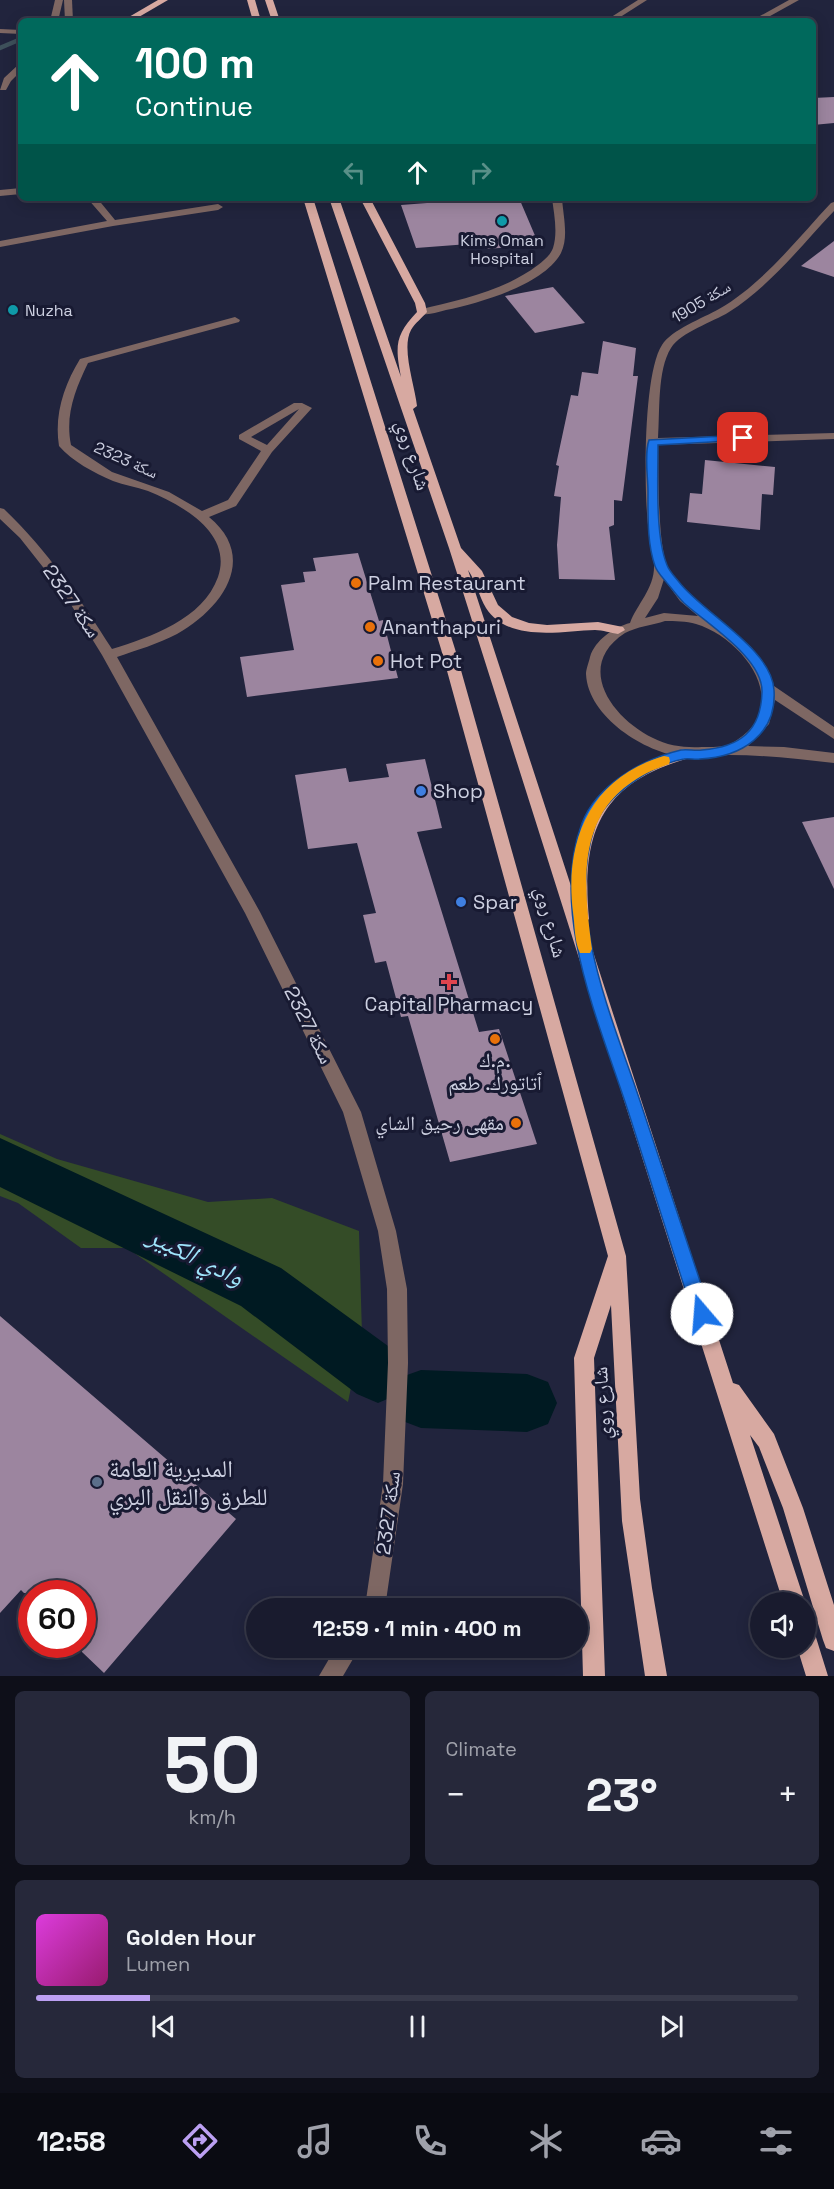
<!DOCTYPE html>
<html lang="en">
<head>
<meta charset="utf-8">
<style>
	:root { --surface:#191b2e; --page:#26283a; --text:#f1f3f6; --muted:#9fa1aa; --line:#37394a; --accent:#bca0f2 }
	body { margin:0; font-family:"Space Grotesk","Noto Naskh Arabic",sans-serif; background:var(--page); color:var(--text); height:100vh; display:flex; flex-direction:column; font-size:22px; white-space:nowrap }
	* { box-sizing:border-box; margin:0 }
	p { font-size:20px; color:var(--muted) }
	.icon { flex:none; width:33px; height:33px; fill:none; stroke:currentColor; stroke-width:2; stroke-linecap:round; stroke-linejoin:round }
	.map { position:relative; height:1676px; overflow:hidden }
	.details { display:flex; flex-direction:column; gap:15px; padding:15px; background:#0e0f19; flex:1 }
	.details>* { flex:none }
	.banner { position:absolute; left:18px; top:18px; width:798px; height:183px; border-radius:9px; box-shadow:0 3px 15px #0003,0 0 0 2px var(--line); background:#00695c; color:#fff; overflow:hidden }
	.controls { position:absolute; left:750px; top:1592px; display:grid; gap:12px }
	.controls a { display:grid; place-items:center; width:66px; height:66px; border-radius:50%; background:var(--surface); box-shadow:0 3px 15px #0003,0 0 0 2px var(--line); font-size:30px }
	.speed { position:absolute; left:18px; top:1580px; display:flex; gap:12px; font-size:30px; font-weight:700; text-align:center }
	.speed>* { display:grid; place-content:center; width:78px; height:78px; border-radius:50%; background:var(--surface); box-shadow:0 3px 15px #0003,0 0 0 2px var(--line); line-height:1 }
	.speed .limit { border:9px solid #d22; background:#fff; color:#111 }
	.pin { position:absolute; display:grid; place-items:center; width:51px; height:51px; color:#fff; margin:-26px; border-radius:12px; box-shadow:0 3px 9px #0006 }
	.me { position:absolute; width:66px; margin:-33px; rotate:342deg; stroke-linejoin:round; filter:drop-shadow(0 0 4px #0008) }
	.turn { display:flex; align-items:center; gap:21px; height:126px; padding:0 18px; font-size:27px }
	.turn .icon { width:78px; height:78px; stroke-width:2.5 }
	.turn b { display:block; font-size:42px; line-height:51px }
	.lanes { display:flex; align-items:center; height:57px; padding:0 18px; background:#0003; justify-content:center; gap:30px; direction:ltr }
	.lanes .off { opacity:.35 }
	.big { font-size:45px; font-weight:800; line-height:1.1 }
	.details .widget { flex:1; display:flex; flex-direction:column; justify-content:center; gap:9px; min-width:0; padding:0 21px; border-radius:9px; background:var(--page) }
	.details .dial { align-items:center; gap:0 }
	.dial b { font-size:78px; line-height:1 }
	.song { display:flex; align-items:center; gap:18px }
	.cover { width:72px; height:72px; border-radius:9px; background:linear-gradient(135deg,hsl(300 70% 55%),hsl(320 70% 35%)) }
	.played { height:6px; border-radius:3px; background:linear-gradient(90deg,var(--accent) 15%,var(--line) 15%) }
	.keys { display:flex; justify-content:space-around; direction:ltr }
	.heat { display:flex; justify-content:space-between; align-items:center; font-size:33px; direction:ltr }
	.details .tiles { flex:1; display:grid; gap:15px; grid-template-columns:1fr 1fr }
	.widget:last-child { grid-column:span 2 }
	.trip { position:absolute; left:246px; top:1598px; width:342px; height:60px; border-radius:30px; background:var(--surface); box-shadow:0 3px 15px #0003,0 0 0 2px var(--line); font-weight:800; line-height:60px; text-align:center }
	.tab-bar { display:flex; height:96px; justify-content:space-around; align-items:center; background:#0a0b12; color:var(--muted) }
	.tab-bar .icon { width:42px; height:42px }
	.tab-bar .current { color:var(--accent) }
	.tab-bar b { font-size:27px; color:var(--text) }
	.map>svg:first-child { display:block }
	.green { fill:#344c27 }
	.lines { fill:none; stroke-linecap:round; stroke-linejoin:round }
	.stream { stroke:#3e515b; stroke-width:4.5 }
	.river { fill:#001a22; fill-rule:evenodd }
	.building { fill:#9c859f }
	.minor { fill:#7e6763; fill-rule:evenodd }
	.major { fill:#d7a9a1; fill-rule:evenodd }
	.route { fill:#1a73e8; stroke:#114b97; stroke-width:1.5 }
	.slow { fill:#f59e0b }
	.culture-dot { fill:#0f9aa8; stroke:#181a32; stroke-width:2 }
	.food-dot { fill:#e8710a; stroke:#181a32; stroke-width:2 }
	.shop-dot { fill:#3f7fe0; stroke:#181a32; stroke-width:2 }
	.health-dot { fill:#e0444e; stroke:#181a32; stroke-width:2 }
	.service-dot { fill:#5c6f8a; stroke:#181a32; stroke-width:2 }
	.labels { text-anchor:middle; dominant-baseline:central; stroke-width:6; stroke-linejoin:round; paint-order:stroke }
	.far-poi-label { font-size:16px; fill:#cdd0e1; stroke:#181a32 }
	.far-street-label { font-size:16px; fill:#cdd0e1; stroke:#181a32 }
	.street-label { font-size:20px; fill:#cdd0e1; stroke:#181a32 }
	.poi-label { font-size:20px; fill:#cdd0e1; stroke:#181a32; text-anchor:start }
	.near-poi-label { font-size:24px; fill:#cdd0e1; stroke:#181a32; text-anchor:start }
	.near-water-label { font-size:26px; font-style:italic; fill:#9fe5fc; stroke:#181a32 }
</style>
</head>
<body>
<div class="map">
<svg width="834" height="1676" viewBox="0 0 834 1676">
	<rect width="100%" height="100%" fill="#21243d"/>
	<path class="green" d="M0 1134 57 1159 208 1202 272 1198 359 1231 362 1334 348 1402 127 1248H81L18 1203 0 1196Z"/>
	<g class="lines">
		<path class="stream" d="M0 48 21 39"/>
		<path class="river" d="M0 1138 281 1268 399 1354 407 1375 421 1370 527 1374 548 1382 557 1403 548 1424 527 1432 421 1428 400 1420 392 1397 378 1403 357 1394 241 1306 0 1187Z"/>
	</g>
	<g class="building">
		<path d="M834 97V123L813 125V98Z"/>
		<path d="M466 198H519L539 245 485 249 482 243 416 248 401 205 466 200Z"/>
		<path d="M834 241V277L801 266Z"/>
		<path d="M553 287 585 323 535 333 505 296Z"/>
		<path d="M603 341 636 348 633 376H638L622 501 614 500V525L609 527 615 580 559 579 557 545 561 497 554 496 559 466 556 465 571 395 578 396 582 372 598 374Z"/>
		<path d="M705 460 775 467 773 495 762 494 760 530 687 522 690 493 702 494Z"/>
		<path d="M358 553 379 621 383 620 398 678 247 697 240 657 294 650 281 585 305 582 303 572 316 571 313 558Z"/>
		<path d="M425 759 442 828 417 832 479 1032 499 1029 537 1144 450 1162 408 1016 401 1017 386 961 375 963 363 915 376 913 357 843 308 849 295 775 346 768 349 782 389 777 386 764Z"/>
		<path d="M834 817V889L802 822Z"/>
		<path d="M0 1316 236 1519 104 1673 82 1652V1593H24L21 1590 0 1613Z"/>
	</g>
	<g class="lines">
		<g class="minor">
			<path d="M55 0H63L58 21H50Z"/>
			<path d="M64 0H72L73 21H65Z"/>
			<path d="M638 0H647L614 21H605Z"/>
			<path d="M789 0H799L761 21H751Z"/>
			<path d="M0 29 21 30V34L0 33Z"/>
			<path d="M18 65H21V71L11 81 6 90H0L4 78Z"/>
			<path d="M21 188V194L0 196V190Z"/>
			<path d="M87 198H97L115 220 218 204 223 207 218 210 113 226 0 247V241L107 221Z"/>
			<path d="M552 198H562C563 215 569 237 561 253 544 285 479 303 446 310 437 312 427 316 418 314V310C461 299 502 292 538 265 544 260 550 256 553 248 558 232 554 214 552 198Z"/>
			<path d="M834 202V211C801 246 770 286 729 312 713 322 681 332 671 348 657 370 660 413 658 438L834 433V439L658 445C659 471 657 550 669 569 681 588 699 603 717 618V623L750 646 763 662 774 686 834 727V739L775 700 769 724 748 746 784 747 834 753V763C799 759 764 755 729 755 715 756 699 759 684 757 645 753 588 717 586 674 586 669 589 662 590 657 595 640 614 627 630 623 637 604 655 588 654 565 654 552 650 538 648 525 644 489 643 374 662 345 671 330 703 318 719 309 763 284 797 239 831 203ZM664 579 680 601 698 616 664 613 645 618 658 598ZM665 621C675 621 686 621 696 624 743 638 793 704 737 740 726 748 715 747 702 747 686 748 668 746 653 738 612 718 574 666 625 633 636 627 653 625 665 621Z"/>
			<path d="M235 317 240 320 239 322 88 363C75 390 65 415 71 445L112 472 169 492 202 511 228 500 261 451 239 439V435L294 403H302L312 408 272 452 236 506 209 517C259 558 222 609 177 634 158 644 137 650 117 657L260 912 361 1112 396 1231 407 1289 408 1363 403 1484 385 1608H362L366 1600 383 1484 388 1363 387 1289 378 1231 343 1112 245 913 102 655 65 595 20 538 0 519V508L4 509C48 551 80 599 112 649 151 637 203 619 218 577 233 533 182 505 148 491 136 487 124 485 113 481 94 473 72 461 59 446 54 415 64 385 80 359ZM299 409 267 445 251 437Z"/>
			<path d="M336 1647H360L343 1676H319Z"/>
		</g>
		<g class="major">
			<path d="M158 0H168L132 21H122Z"/>
			<path d="M247 0H255L261 21H253Z"/>
			<path d="M265 0H273L280 21H272Z"/>
			<path d="M66 16 81 21 66 20Z"/>
			<path d="M303 198H313L455 649 626 1256 640 1499 652 1588 667 1676H645L622 1521 611 1305 594 1358 605 1676H583L574 1358 608 1256 441 649Z"/>
			<path d="M329 198H339L401 377C395 346 395 335 417 312L415 303 360 198H370L425 303 427 312C422 318 415 323 411 330 401 348 415 386 417 406L413 409 461 548 482 571 498 605 512 617 529 623 547 625 598 622 623 627 625 630 618 634C611 633 603 630 595 630 561 631 509 643 486 608 479 596 476 582 468 570L571 886C572 807 612 770 684 749L691 754 689 758C601 783 581 832 589 919L584 924 733 1383 739 1385 774 1434 803 1508 834 1605V1651L826 1648 823 1640 783 1508 759 1447 750 1435 805 1602H783L449 548Z"/>
			<path d="M806 1628 814 1631 828 1676H806L797 1647H806Z"/>
		</g>
	</g>
	<path class="route" d="M743 435 748 438 747 440 658 445C658 478 655 536 667 565 669 571 675 577 679 582 703 613 772 649 774 690 777 735 741 757 700 759 695 760 689 758 684 759 653 764 606 795 595 826 564 917 615 1023 643 1110 666 1178 688 1246 711 1314L708 1320 702 1323 696 1320 693 1314C672 1247 650 1181 629 1114 601 1026 548 913 582 823 597 784 643 759 681 750 688 749 695 751 702 750 740 747 761 731 762 692 763 658 707 624 684 603 678 597 673 590 667 583 663 578 657 572 655 566 647 543 648 516 648 492 648 476 644 455 649 440Z"/>
	<path class="slow" d="M664 756 669 757 670 761 669 764C577 795 581 869 592 949L590 953H580C574 941 575 924 573 912 564 840 591 777 664 756Z"/>
	<g class="culture-dot">
		<circle cx="502" cy="221" r="6"/>
		<circle cx="13" cy="310" r="6"/>
	</g>
	<g class="food-dot">
		<circle cx="356" cy="583" r="6"/>
		<circle cx="370" cy="627" r="6"/>
		<circle cx="378" cy="661" r="6"/>
		<circle cx="495" cy="1039" r="6"/>
		<circle cx="516" cy="1123" r="6"/>
	</g>
	<g class="shop-dot">
		<circle cx="421" cy="791" r="6"/>
		<circle cx="461" cy="902" r="6"/>
	</g>
	<path class="health-dot" d="M446 973h6v6h6v6h-6v6h-6v-6h-6v-6h6z"/>
	<circle class="service-dot" cx="97" cy="1482" r="6"/>
	<g class="labels">
		<g class="far-poi-label">
			<text x="502" y="240">Kims Oman<tspan x="502" dy="18">Hospital</tspan></text>
			<text x="25" y="310" text-anchor="start">Nuzha</text>
		</g>
		<g class="far-street-label">
			<text transform="translate(701 302) rotate(-31)">سكة 1905</text>
			<text transform="translate(126 460) rotate(24)">سكة 2323</text>
		</g>
		<g class="street-label">
			<text transform="translate(413 455) rotate(72)">شارع روي</text>
			<text transform="translate(72 601) rotate(55)">سكة 2327</text>
			<text transform="translate(551 922) rotate(75)">شارع روي</text>
			<text transform="translate(309 1025) rotate(63)">سكة 2327</text>
			<text transform="translate(602 1403) rotate(-93)">شارع روي</text>
			<text transform="translate(388 1513) rotate(-83)">سكة 2327</text>
		</g>
		<g class="poi-label">
			<text x="368" y="583">Palm Restaurant</text>
			<text x="382" y="627">Ananthapuri</text>
			<text x="390" y="661">Hot Pot</text>
			<text x="433" y="791">Shop</text>
			<text x="473" y="902">Spar</text>
			<text x="449" y="1004" text-anchor="middle">Capital Pharmacy</text>
			<text x="495" y="1060" text-anchor="middle">م.ك.<tspan x="495" dy="23">ٱتاتورك. طعم</tspan></text>
			<text x="504" y="1123" text-anchor="end">مقهى رحيق الشاي</text>
		</g>
		<g class="near-poi-label">
			<text x="109" y="1468">المديرية العامة<tspan x="109" dy="28">للطرق والنقل البري</tspan></text>
		</g>
		<g class="near-water-label">
			<text transform="translate(196 1256) rotate(26)">وادي الكبير</text>
		</g>
	</g>
</svg>
<div class="controls">
<a><svg class="icon" aria-label="sound" viewBox="0 0 24 24"><path d="M4 9h4l5-4v14l-5-4H4zM17 9q2 3 0 6"/></svg></a>
</div>
<div class="speed"><div class="limit">60</div></div>
<div class="pin" style="left:743px;top:438px;background:#d93025"><svg class="icon" aria-label="arrive" viewBox="0 0 24 24"><path d="M6 21V4h12l-3 4 3 4H6"/></svg></div>
<svg class="me" style="left:702px;top:1314px" viewBox="-20 -20 40 40"><circle r="19" fill="#fff"/><path d="M0-13L10 11 0 6-10 11z" fill="#1a73e8"/></svg>
<div class="trip">12:59 · 1 min · 400 m</div>
<div class="banner">
<div class="turn"><svg class="icon" aria-label="ahead" viewBox="0 0 24 24"><path d="M12 20V5M6 11l6-6 6 6"/></svg><div><b>100 m</b>Continue</div></div>
<div class="lanes"><svg class="icon off" aria-label="left" viewBox="0 0 24 24"><path d="M17 20v-9H6M10 6l-5 5 5 5"/></svg><svg class="icon" aria-label="ahead" viewBox="0 0 24 24"><path d="M12 20V5M6 11l6-6 6 6"/></svg><svg class="icon off" aria-label="right" viewBox="0 0 24 24"><path d="M7 20v-9h11M14 6l5 5-5 5"/></svg></div>
</div>
</div>
<section class="details">
<div class="tiles">
<div class="widget dial"><b>50</b><p>km/h</p></div>
<div class="widget"><p>Climate</p>
<div class="heat"><a>−</a><b class="big">23°</b><a>+</a></div>
</div>
<div class="widget">
<div class="song"><i class="cover"></i><div><b>Golden Hour</b><p>Lumen</p></div></div>
<div class="played"></div>
<div class="keys"><svg class="icon" aria-label="previous" viewBox="0 0 24 24"><path d="M18 5L8 12l10 7zM5 5v14"/></svg><svg class="icon" aria-label="pause" viewBox="0 0 24 24"><path d="M8 5v14M16 5v14"/></svg><svg class="icon" aria-label="next" viewBox="0 0 24 24"><path d="M6 5l10 7-10 7zM19 5v14"/></svg></div>
</div>
</div>
</section>
<nav class="tab-bar">
<b>12:58</b>
<svg class="icon current" aria-label="directions" viewBox="0 0 24 24"><path d="M12 3l9 9-9 9-9-9zM9 14v-3h6M13 9l2 2-2 2"/></svg>
<svg class="icon" aria-label="music" viewBox="0 0 24 24"><path d="M9 18V5l10-2v13"/><circle cx="6" cy="18" r="3"/><circle cx="16" cy="16" r="3"/></svg>
<svg class="icon" aria-label="phone" viewBox="0 0 24 24"><path d="M5 4h4l2 5-3 2q2 4 5 5l2-3 5 2v4C11 20 4 13 5 4z"/></svg>
<svg class="icon" aria-label="climate" viewBox="0 0 24 24"><path d="M12 3v18M4 7l16 10M4 17L20 7"/></svg>
<svg class="icon" aria-label="car" viewBox="0 0 24 24"><path d="M5 17H2v-5l4-1 3-4h7l3 4 3 1v5h-3M9 17h6M6 11h13"/><circle cx="7" cy="17" r="2"/><circle cx="17" cy="17" r="2"/></svg>
<svg class="icon" aria-label="filters" viewBox="0 0 24 24"><path d="M4 7h16M4 17h16"/><circle cx="9" cy="7" r="2"/><circle cx="15" cy="17" r="2"/></svg>
</nav>
</body>
</html>
